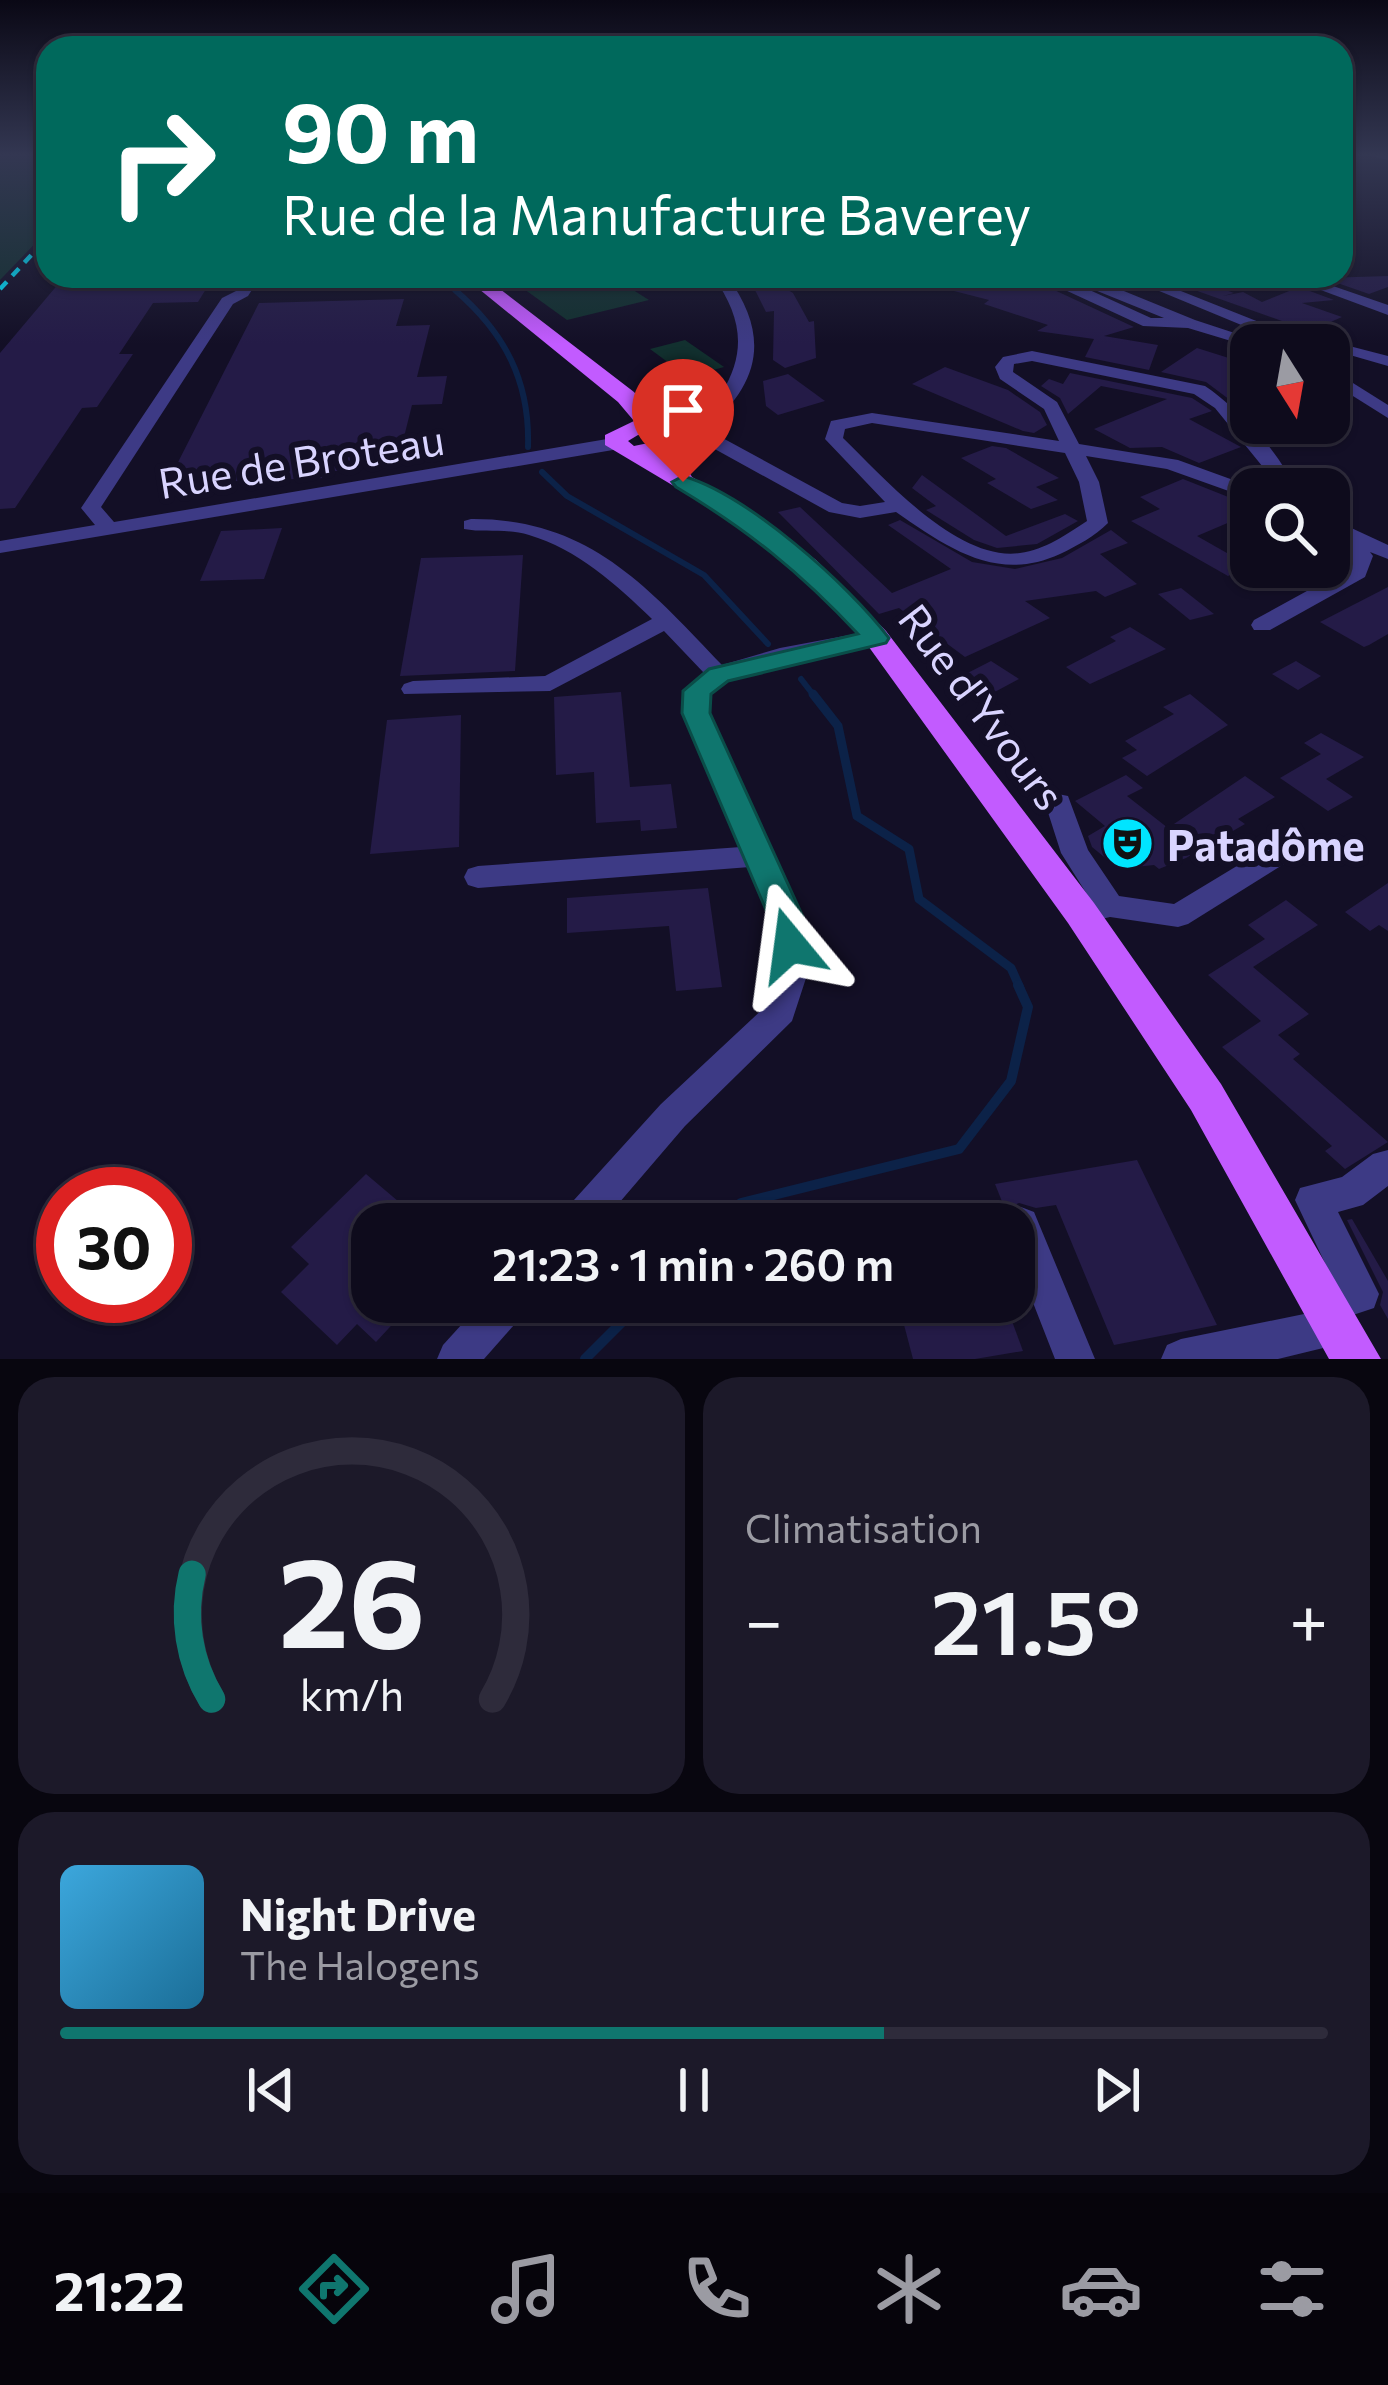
<!DOCTYPE html>
<html lang="fr">
<head>
<meta charset="utf-8">
<style>
	:root { --surface:#0e0b1c; --page:#1c1929; --text:#f1f3f6; --muted:#9b9ba3; --line:#2e2b3b; --accent:#0f766e }
	body { margin:0; font-family:Commissioner,sans-serif; background:var(--page); color:var(--text); height:100vh; display:flex; flex-direction:column; font-size:45px; white-space:nowrap }
	* { box-sizing:border-box; margin:0 }
	p { font-size:39px; color:var(--muted) }
	.icon { flex:none; width:66px; height:66px; fill:none; stroke:currentColor; stroke-width:2; stroke-linecap:round; stroke-linejoin:round }
	.map { position:relative; height:1359px; overflow:hidden }
	.sheet { display:flex; flex-direction:column; gap:18px; padding:18px; background:#08060f; flex:1 }
	.sheet>* { flex:none }
	.guide { position:absolute; left:36px; top:36px; width:1317px; height:252px; border-radius:36px; box-shadow:0 3px 9px #0004,0 0 0 3px var(--line); background:#00695c; color:#fff; overflow:hidden }
	.needle { width:78px; rotate:169deg }
	.fabs { position:absolute; left:1230px; top:324px; display:grid; gap:24px }
	.fabs a { display:grid; place-items:center; width:120px; height:120px; border-radius:24px; background:var(--surface); box-shadow:0 3px 9px #0004,0 0 0 3px var(--line); font-size:60px }
	.speed { position:absolute; left:36px; top:1167px; display:flex; gap:24px; font-size:60px; font-weight:700; text-align:center }
	.speed>* { display:grid; place-content:center; width:156px; height:156px; border-radius:50%; background:var(--surface); box-shadow:0 3px 9px #0004,0 0 0 3px var(--line); line-height:1 }
	.speed .limit { border:18px solid #d22; background:#fff; color:#111 }
	.pin { position:absolute; display:grid; place-items:center; width:102px; height:102px; color:#fff; margin:-123px -51px; border-radius:50% 50% 50% 0; rotate:-45deg; box-shadow:0 0 12px #0007 }
	.pin .icon { rotate:45deg }
	.me { position:absolute; width:132px; margin:-66px; rotate:344deg; stroke-linejoin:round; filter:drop-shadow(0 0 9px #0008) }
	.turn { display:flex; align-items:center; gap:42px; height:252px; padding:0 48px; font-size:54px }
	.turn .icon { width:156px; height:156px; stroke-width:2.5 }
	.turn b { display:block; font-size:84px; line-height:102px }
	.big { font-size:90px; font-weight:600; line-height:1.1 }
	.sheet .tile { flex:1; display:flex; flex-direction:column; justify-content:center; gap:18px; min-width:0; padding:0 42px; border-radius:36px; background:var(--page) }
	.sheet .dial { align-items:center; gap:0 }
	.dial svg { height:312px; overflow:visible; fill:none; stroke:var(--line); stroke-width:7; stroke-linecap:round; text-anchor:middle }
	.dial text { fill:var(--text); stroke:none }
	.song { display:flex; align-items:center; gap:36px }
	.cover { width:144px; height:144px; border-radius:18px; background:linear-gradient(135deg,hsl(200 70% 55%),hsl(200 70% 35%)) }
	.played { height:12px; border-radius:6px; background:linear-gradient(90deg,var(--accent) 65%,var(--line) 65%) }
	.keys { display:flex; justify-content:space-around; direction:ltr }
	.heat { display:flex; justify-content:space-between; align-items:center; font-size:66px; direction:ltr }
	.sheet .tiles { flex:1; display:grid; gap:18px; grid-template-columns:1fr 1fr }
	.tile:last-child { grid-column:span 2 }
	.trip { position:absolute; left:351px; top:1203px; width:684px; height:120px; border-radius:36px; background:var(--surface); box-shadow:0 3px 9px #0004,0 0 0 3px var(--line); font-weight:600; line-height:120px; text-align:center }
	.tab-bar { display:flex; height:192px; justify-content:space-around; align-items:center; background:#06040b; color:var(--muted) }
	.tab-bar .icon { width:84px; height:84px }
	.tab-bar .on { color:var(--accent) }
	.tab-bar b { font-size:54px; color:var(--text) }
	.map>svg:first-child { display:block }
	.green { fill:#12302f }
	.lines { fill:none; stroke-linecap:round; stroke-linejoin:round }
	.stream-far3 { stroke:#0c2248; stroke-width:4.5 }
	.stream-far2 { stroke:#0c2248; stroke-width:6 }
	.stream-far1 { stroke:#0c2248; stroke-width:9 }
	.stream { stroke:#0c2248; stroke-width:10 }
	.building { fill:#241b47 }
	.minor { fill:#3d3a85; fill-rule:evenodd }
	.major { fill:#c25bff; fill-rule:evenodd }
	.rail { stroke:#00e5ff; stroke-width:4.5; stroke-dasharray:10 8; stroke-linecap:butt }
	.route { fill:#0f766e; stroke:#0a4d48; stroke-width:3 }
	.labels { text-anchor:middle; dominant-baseline:central; stroke-width:12; stroke-linejoin:round; paint-order:stroke }
	.street-label { font-size:42px; fill:#d9d4ff; stroke:#130f26 }
	.poi-label { font-size:42px; font-weight:bold; fill:#d9d4ff; stroke:#130f26; text-anchor:start }
</style>
</head>
<body>
<div class="map">
<svg width="1388" height="1359" viewBox="0 0 1388 1359">
	<rect width="100%" height="100%" fill="#130f26"/>
	<g class="green">
		<path d="M0 154H48V230L0 280Z"/>
		<path d="M506 276H611L649 300 567 320Z"/>
		<path d="M685 340 724 367 688 377 650 349Z"/>
	</g>
	<g class="lines">
		<path class="stream-far3" d="M437 276 459 293"/>
		<g class="stream-far2">
			<path d="M455 290C505 333 530 381 528 447"/>
			<path d="M542 472 567 496 704 575 768 644"/>
			<path d="M801 679 815 697"/>
		</g>
		<path class="stream-far1" d="M813 694 838 726 857 816 909 849 919 899 1011 968 1020 988"/>
		<g class="stream">
			<path d="M721 1224 741 1203 959 1149 1011 1081 1028 1007 1018 985"/>
			<path d="M585 1359 642 1302"/>
		</g>
	</g>
	<g class="building">
		<path d="M65 276H214L198 302 153 303 119 354H133L97 407 82 408 15 508 0 509V353Z"/>
		<path d="M974 276 1042 290 1050 288 1134 327 1104 336 1158 345 1149 370 1085 357 1094 339 1037 331 1048 325 984 304 989 300 954 291Z"/>
		<path d="M1155 276H1187L1234 293 1223 296 1243 292 1262 302 1299 287 1334 300 1302 303 1342 317 1310 331Z"/>
		<path d="M1388 276V287L1369 294 1323 278Z"/>
		<path d="M771 280 793 293 809 322 814 321 816 358 785 368 773 360 774 311 766 312 752 284Z"/>
		<path d="M404 299 396 326 430 325 417 377 447 376 442 404 412 405 397 465 344 467 342 471H327L325 478 210 482 215 471 173 472 259 303Z"/>
		<path d="M1197 348 1251 365V397L1234 403 1206 382 1161 372Z"/>
		<path d="M945 367 1008 390 1040 412 1047 425 1034 433 1023 431 912 384Z"/>
		<path d="M1070 373 1192 398 1212 411 1189 419 1241 447 1199 463 1162 447 1130 448 1094 429 1167 399 1101 386 1068 414 1060 398 1041 386 1049 379 1063 384Z"/>
		<path d="M788 374 825 401 778 415 766 406 763 381Z"/>
		<path d="M992 446 1006 448 1059 478 1036 487 1058 500 1031 509 987 483 996 479 961 458Z"/>
		<path d="M922 475 1006 536 1065 514 1078 521 1037 544 997 548 974 540 926 510 936 506 912 488Z"/>
		<path d="M1183 479 1251 506V513L1197 536 1248 565 1228 576 1131 521 1160 509 1140 497Z"/>
		<path d="M800 507 892 593 951 569 888 525 900 520 972 562 1015 569 1062 558 1111 530 1128 543 1100 554 1137 584 1105 597 1096 591 1025 601 1050 618 965 657 899 608 879 614 778 512Z"/>
		<path d="M282 528 264 579 200 581 221 531Z"/>
		<path d="M523 555 515 671 400 676 421 558Z"/>
		<path d="M1388 587V634L1369 645 1364 647 1320 622Z"/>
		<path d="M1181 588 1214 614 1190 620 1158 594Z"/>
		<path d="M1130 627 1166 649 1090 684 1066 667 1116 641 1110 637Z"/>
		<path d="M991 661 1019 679 991 694 984 690 971 697 950 682Z"/>
		<path d="M1296 661 1304 666 1321 676 1298 690 1272 674Z"/>
		<path d="M621 692 630 787 671 784 677 828 641 831 640 820 596 823 594 772 556 775 554 697Z"/>
		<path d="M1190 694 1228 725 1147 776 1122 758 1137 750 1125 741 1174 714 1163 707Z"/>
		<path d="M461 715 459 847 370 854 387 720Z"/>
		<path d="M1321 733 1364 757 1326 779 1353 797 1328 811 1280 778 1321 754 1304 743Z"/>
		<path d="M1126 775 1143 788 1127 796 1168 828 1245 776 1275 797 1238 819 1245 824 1186 858 1159 869 1154 865 1135 867 1109 861 1092 847 1088 836 1105 826 1075 801Z"/>
		<path d="M1388 883V931L1379 925 1370 931 1345 912Z"/>
		<path d="M708 888 722 987 676 991 669 926 567 933V898Z"/>
		<path d="M1286 900 1318 925 1253 967 1309 1014 1278 1035 1300 1054 1293 1059 1388 1142 1345 1169 1325 1151 1332 1146 1222 1047 1261 1021 1208 975 1265 939 1248 925Z"/>
		<path d="M1137 1160 1217 1325 1114 1345 1056 1205 1036 1208 1019 1203 1005 1209 995 1184Z"/>
		<path d="M366 1174 425 1224H372V1302H413L376 1342 357 1324 337 1345 281 1292 309 1264 291 1247Z"/>
		<path d="M1352 1219 1388 1281V1319L1380 1305 1383 1292 1347 1220Z"/>
		<path d="M898 1302H1005L1023 1351 975 1359H913Z"/>
	</g>
	<g class="lines">
		<g class="minor">
			<path d="M1369 154H1388V160L1371 156Z"/>
			<path d="M247 276H261L248 296 233 304 101 507 114 522 613 438 622 444 613 450 0 553V541L95 525 81 508 222 298 238 290Z"/>
			<path d="M713 276H727C771 336 760 384 706 429L842 503 860 506 885 502 825 439 831 421 872 413 1059 441 1044 409 1000 379 995 367 1003 357 1032 351 1205 386C1231 403 1289 459 1292 489H1272L1271 477 1215 408 1194 394 1032 361 1014 364 1013 372 1057 402 1079 444 1178 460 1258 489H1251V499L1167 469 1086 456 1099 482 1108 523C1095 536 1077 546 1060 554 997 583 948 548 896 512L860 518 829 512 693 437 683 440 674 435 714 403 692 399 678 385 681 381H693L704 391 721 394C748 351 741 316 713 276ZM872 423 1065 453 1079 482 1087 521C1067 534 1045 550 1020 553 958 562 884 478 843 438L845 429Z"/>
			<path d="M1054 276H1087L1195 320 1271 345 1251 347 1188 328 1143 326 1050 283 1048 280ZM1072 282H1075L1164 318H1151Z"/>
			<path d="M1123 276H1143L1264 324 1388 356V366L1329 349V345L1284 336 1295 345H1276L1251 329Z"/>
			<path d="M1283 276H1304L1388 305V315Z"/>
			<path d="M1329 368 1388 405V418L1329 381Z"/>
			<path d="M471 519C588 518 647 586 722 665L780 648 876 630 887 637 876 644C823 655 752 656 709 693L708 713 801 917 808 972 792 1021 685 1126 601 1224H559L564 1211 661 1104 767 1005 778 972 771 917 750 867 478 888 468 885 464 877 468 869 478 866 741 847 684 713 685 691 704 673 664 631 550 691 404 694 401 689 404 684 413 681 545 676 652 619C617 585 577 549 529 535 508 528 485 533 464 529V521Z"/>
			<path d="M1347 526 1388 545V559L1370 552 1373 556 1365 577 1270 630H1254L1251 625 1254 620 1347 569 1351 558 1329 547V533L1342 537 1337 532Z"/>
			<path d="M1058 794 1068 796 1088 850 1119 896 1174 904 1283 838H1303L1307 845 1303 852 1188 924 1178 927 1110 917 1081 924 1071 921 1066 913 1071 905 1090 899 1061 853 1045 803 1048 796Z"/>
			<path d="M1388 1150V1186L1363 1205 1338 1212 1379 1294 1374 1308 1353 1315 1358 1327 1352 1341 1278 1359H1161L1167 1345 1181 1339 1309 1313 1306 1304 1311 1290 1334 1282 1295 1200 1300 1188 1342 1177 1373 1154Z"/>
			<path d="M1021 1207 1034 1212 1095 1359H1055L1014 1254V1224H1003L1008 1212Z"/>
			<path d="M482 1302H527L522 1316 484 1359H437L443 1345Z"/>
		</g>
		<path class="major" d="M463 276H483L634 392 661 425 673 428 681 441 676 449 692 477 754 513 816 560 886 631 1094 903 1221 1084 1381 1359H1329L1191 1110 1068 923 866 643 798 572 736 523 605 445V435L634 421 618 402ZM638 435 657 439 658 441 634 446 628 441Z"/>
		<path class="rail" d="M0 289 48 237"/>
	</g>
	<linearGradient id="sky" x2="0" y2="1"><stop stop-color="#0a0815"/><stop offset="0.45" stop-color="#333752"/><stop offset="1" stop-color="#333752" stop-opacity="0"/></linearGradient>
	<rect width="1388" height="344" fill="url(#sky)"/>
	<path class="route" d="M683 476C748 495 848 584 889 638L886 643 728 681 711 694 710 713 803 917 807 945 802 954 790 958 777 954 769 917 682 713 683 691 709 669 858 634C800 572 748 530 676 487L672 482Z"/>
	<defs>
		<symbol id="theatre-disc" viewBox="-11 -11 22 22"><circle r="9.5" fill="#00e5ff" stroke="#130f26"/><path d="M-5-5.5Q0-4 5-5.5V0Q5 5 0 6Q-5 5-5 0ZM-3.3-2.5H-1v1.5H-3.3ZM1-2.5H3.3v1.5H1ZM-2.8 1Q0 5.5 2.8 1Z" fill="#111"/></symbol>
	</defs>
	<g fill-rule="evenodd">
		<use href="#theatre-disc" x="1098" y="814" width="59" height="59"/>
	</g>
	<g class="labels">
		<g class="street-label">
			<text transform="translate(301 460) rotate(-9)">Rue de Broteau</text>
			<text transform="translate(983 706) rotate(53)">Rue d'Yvours</text>
		</g>
		<g class="poi-label">
			<text x="1167" y="844">Patadôme</text>
		</g>
	</g>
</svg>
<div class="fabs">
<a><svg class="needle" viewBox="-14 -14 28 28"><path d="M0-13l5 13h-10z" fill="#e53935"/><path d="M0 13l5-13h-10z" fill="#9b9ba3"/></svg></a>
<a><svg class="icon" aria-label="search" viewBox="0 0 24 24"><circle cx="10" cy="10" r="6"/><path d="M15 15l6 6"/></svg></a>
</div>
<div class="speed"><div class="limit">30</div></div>
<div class="pin" style="left:683px;top:482px;background:#d93025"><svg class="icon" aria-label="arrive" viewBox="0 0 24 24"><path d="M6 21V4h12l-3 4 3 4H6"/></svg></div>
<svg class="me" style="left:790px;top:945px" viewBox="-20 -20 40 40"><path d="M0-17L14 15 0 8-14 15z" fill="#0f766e" stroke="#fff" stroke-width="4"/></svg>
<div class="trip">21:23 · 1 min · 260 m</div>
<div class="guide">
<div class="turn"><svg class="icon" aria-label="right" viewBox="0 0 24 24"><path d="M7 20v-9h11M14 6l5 5-5 5"/></svg><div><b>90 m</b>Rue de la Manufacture Baverey</div></div>
</div>
</div>
<section class="sheet">
<div class="tiles">
<div class="tile dial"><svg viewBox="0 0 100 80">
<path d="M14 69A42 42 0 1 1 86 69"/>
<path d="M14 69A42 42 0 0 1 9 37" stroke="#0f766e"/>
<text x="50" y="56" font-size="32" font-weight="700">26</text>
<text x="50" y="72" font-size="11">km/h</text>
</svg></div>
<div class="tile"><p>Climatisation</p>
<div class="heat"><a>−</a><b class="big">21.5°</b><a>+</a></div>
</div>
<div class="tile">
<div class="song"><i class="cover"></i><div><b>Night Drive</b><p>The Halogens</p></div></div>
<div class="played"></div>
<div class="keys"><svg class="icon" aria-label="previous" viewBox="0 0 24 24"><path d="M18 5L8 12l10 7zM5 5v14"/></svg><svg class="icon" aria-label="pause" viewBox="0 0 24 24"><path d="M8 5v14M16 5v14"/></svg><svg class="icon" aria-label="next" viewBox="0 0 24 24"><path d="M6 5l10 7-10 7zM19 5v14"/></svg></div>
</div>
</div>
</section>
<nav class="tab-bar">
<b>21:22</b>
<svg class="icon on" aria-label="directions" viewBox="0 0 24 24"><path d="M12 3l9 9-9 9-9-9zM9 14v-3h6M13 9l2 2-2 2"/></svg>
<svg class="icon" aria-label="music" viewBox="0 0 24 24"><path d="M9 18V5l10-2v13"/><circle cx="6" cy="18" r="3"/><circle cx="16" cy="16" r="3"/></svg>
<svg class="icon" aria-label="phone" viewBox="0 0 24 24"><path d="M5 4h4l2 5-3 2q2 4 5 5l2-3 5 2v4C11 20 4 13 5 4z"/></svg>
<svg class="icon" aria-label="climate" viewBox="0 0 24 24"><path d="M12 3v18M4 7l16 10M4 17L20 7"/></svg>
<svg class="icon" aria-label="car" viewBox="0 0 24 24"><path d="M5 17H2v-5l4-1 3-4h7l3 4 3 1v5h-3M9 17h6M6 11h13"/><circle cx="7" cy="17" r="2"/><circle cx="17" cy="17" r="2"/></svg>
<svg class="icon" aria-label="filters" viewBox="0 0 24 24"><path d="M4 7h16M4 17h16"/><circle cx="9" cy="7" r="2"/><circle cx="15" cy="17" r="2"/></svg>
</nav>
</body>
</html>
